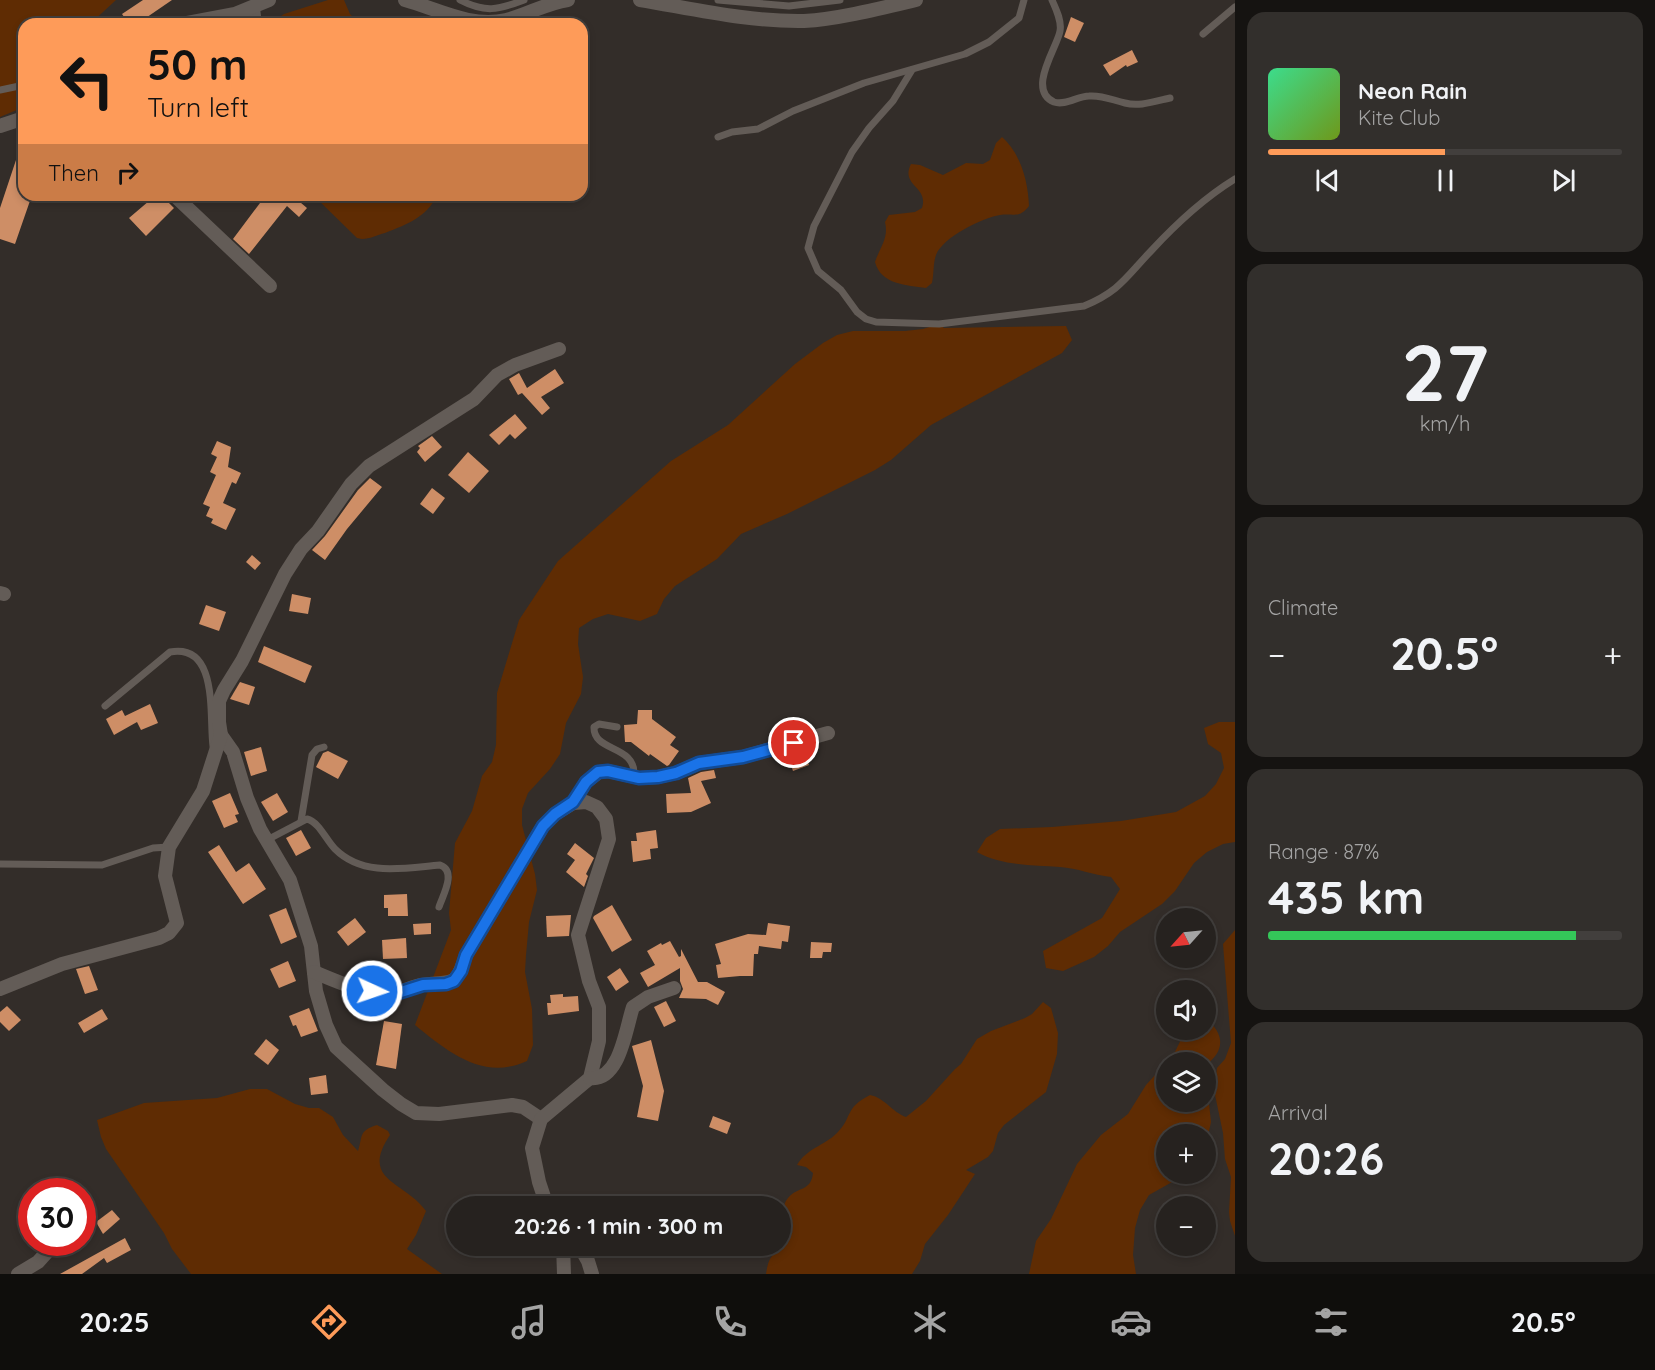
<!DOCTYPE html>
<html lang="en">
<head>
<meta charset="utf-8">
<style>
	:root { --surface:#26221f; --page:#322f2c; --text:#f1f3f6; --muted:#a4a4a4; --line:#423f3d; --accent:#fe9b59 }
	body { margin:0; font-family:Quicksand,sans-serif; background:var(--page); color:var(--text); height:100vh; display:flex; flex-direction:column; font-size:22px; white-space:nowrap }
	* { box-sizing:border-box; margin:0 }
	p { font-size:20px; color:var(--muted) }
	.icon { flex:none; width:33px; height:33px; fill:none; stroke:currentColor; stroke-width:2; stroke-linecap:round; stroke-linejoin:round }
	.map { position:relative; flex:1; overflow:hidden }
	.panel { display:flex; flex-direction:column; gap:12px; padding:12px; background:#151311; width:420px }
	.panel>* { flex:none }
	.guide { position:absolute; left:18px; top:18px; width:570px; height:183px; border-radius:18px; box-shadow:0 3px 9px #0003,0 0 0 2px var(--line); background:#fe9b59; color:#111; overflow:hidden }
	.needle { width:39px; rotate:243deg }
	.tools { position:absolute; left:1156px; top:908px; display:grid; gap:12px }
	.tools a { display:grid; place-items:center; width:60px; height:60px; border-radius:50%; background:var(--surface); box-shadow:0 3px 9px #0003,0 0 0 2px var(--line); font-size:30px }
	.speed { position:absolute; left:18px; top:1178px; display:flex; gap:12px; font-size:30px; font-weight:700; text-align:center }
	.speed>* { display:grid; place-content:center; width:78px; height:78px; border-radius:50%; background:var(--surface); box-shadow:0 3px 9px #0003,0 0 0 2px var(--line); line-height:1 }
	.speed .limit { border:9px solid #d22; background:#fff; color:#111 }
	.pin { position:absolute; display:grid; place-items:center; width:51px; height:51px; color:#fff; margin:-26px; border:3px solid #fff; border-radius:50%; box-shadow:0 2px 6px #0007 }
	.me { position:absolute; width:66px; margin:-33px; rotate:93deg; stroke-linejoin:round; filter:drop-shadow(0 0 4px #0008) }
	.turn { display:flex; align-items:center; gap:21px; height:126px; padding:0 30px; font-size:27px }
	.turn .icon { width:78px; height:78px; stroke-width:2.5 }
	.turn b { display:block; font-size:42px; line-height:51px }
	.then { display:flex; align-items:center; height:57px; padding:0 30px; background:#0003; gap:12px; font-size:22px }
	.big { font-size:45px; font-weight:700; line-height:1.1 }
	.panel .widget { flex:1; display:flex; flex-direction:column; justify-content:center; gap:9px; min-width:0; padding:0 21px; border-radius:18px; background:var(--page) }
	.panel .dial { align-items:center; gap:0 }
	.dial b { font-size:78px; line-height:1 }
	.song { display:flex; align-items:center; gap:18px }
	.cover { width:72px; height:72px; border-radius:9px; background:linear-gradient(135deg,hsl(150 70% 55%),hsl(80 70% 35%)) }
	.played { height:6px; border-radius:3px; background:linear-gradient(90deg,var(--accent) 50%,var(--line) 50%) }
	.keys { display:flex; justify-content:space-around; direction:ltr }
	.heat { display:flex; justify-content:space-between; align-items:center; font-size:33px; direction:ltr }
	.charge { height:9px; border-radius:4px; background:linear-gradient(90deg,#34c759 87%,var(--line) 0) }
	.trip { position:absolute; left:446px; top:1196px; width:345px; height:60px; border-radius:30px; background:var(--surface); box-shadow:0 3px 9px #0003,0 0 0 2px var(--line); font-weight:700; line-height:60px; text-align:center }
	.tabs { display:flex; height:96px; justify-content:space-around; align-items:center; background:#0f0e0c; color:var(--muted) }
	.tabs .icon { width:42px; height:42px }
	.tabs .active { color:var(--accent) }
	.tabs b { font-size:27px; color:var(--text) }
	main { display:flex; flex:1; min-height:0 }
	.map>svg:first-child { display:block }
	.green { fill:#5f2c03 }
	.building { fill:#ce8e66 }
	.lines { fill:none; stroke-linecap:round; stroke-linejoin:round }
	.service { stroke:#635c57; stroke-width:7 }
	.minor { stroke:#635c57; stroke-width:14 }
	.route-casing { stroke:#114b97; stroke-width:15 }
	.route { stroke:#1a73e8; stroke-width:10 }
</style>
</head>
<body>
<main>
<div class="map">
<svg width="1235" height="1274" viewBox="0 0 1235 1274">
	<rect width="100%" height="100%" fill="#332d29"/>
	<g class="green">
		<path d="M0 0H116L90 24H24V107L0 117Z"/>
		<path d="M328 0H344L350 14 360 24H270L284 14Z"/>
		<path d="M1002 137C1021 154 1028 181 1029 206 1019 219 1014 213 1000 215 982 218 943 237 936 255 933 263 934 274 932 283L926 288C907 285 881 285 875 262 880 247 889 238 885 222L889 215 915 212 922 208C929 186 900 186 911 164L920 165 943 175 966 163 983 164 990 160 996 143Z"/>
		<path d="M313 195H438C425 218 408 224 385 233 377 235 370 239 362 239L357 238Z"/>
		<path d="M939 324 944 328 1066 326 1072 340 1062 353 931 425 891 460 875 470 787 514 741 534 717 559 675 586 664 599 657 614 640 621 608 614 593 619 579 628 578 644 583 677 581 694 566 723 560 754 550 769 528 793 522 809V825L535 874 537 890 529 922 526 955 525 972 532 1009 533 1045 527 1061C483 1081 448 1052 415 1025L451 930 449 913 455 843 472 811 482 776 492 762 496 745 497 693 519 620 558 561 671 461 728 425 795 364 823 343 837 335 853 331H905L923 329Z"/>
		<path d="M1219 722H1235V842L1223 844 1207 852 1194 863 1175 891 1162 904 1120 932 1108 946 1094 957 1063 971 1046 968 1043 951 1102 918 1120 889 1111 877C1093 875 1077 868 1060 867 1032 865 1002 866 977 852L986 838 1000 829 1052 827 1121 821 1176 812 1205 796 1216 784 1224 768 1221 753 1208 744 1204 728Z"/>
		<path d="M1235 930V1236L1230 1221 1229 1212 1231 1177 1225 1159 1223 1133 1214 1090 1217 1068 1225 1059 1231 1043 1223 944Z"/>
		<path d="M1043 1002 1051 1008 1058 1033 1057 1054 1046 1092 1004 1125 998 1133 993 1151 988 1157 966 1170 975 1174 948 1215 925 1244 920 1261 912 1274H766C767 1268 768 1261 772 1256 776 1249 783 1244 784 1236 786 1223 779 1209 788 1198 798 1186 811 1192 813 1173L806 1167 797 1165C807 1148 824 1146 837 1133 853 1117 844 1108 870 1095 885 1098 892 1112 906 1117L926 1101 955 1069 961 1064 977 1039 991 1031 1025 1018 1032 1014Z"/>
		<path d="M1206 1019C1225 1034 1225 1051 1206 1065V1062H1167L1175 1052 1186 1029H1206Z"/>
		<path d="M1167 1062V1101H1206V1075L1211 1122 1206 1145V1134H1167V1173H1184L1181 1177 1149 1195 1140 1210 1135 1228 1133 1255 1136 1274H1029L1036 1241 1051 1219 1077 1164 1101 1135 1128 1114 1146 1085Z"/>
		<path d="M250 1089H267L295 1104 309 1108H319L333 1117 343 1135 358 1151C363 1136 358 1131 377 1125L388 1131 390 1135C359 1181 405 1181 426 1211L416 1235 407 1249 442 1274H191L172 1249 164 1233 106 1149 101 1137 97 1120 144 1103 217 1098Z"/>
	</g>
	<g class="building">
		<path d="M143 0H172L137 24H129L122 14Z"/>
		<path d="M1071 17 1084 23 1075 42 1064 37Z"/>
		<path d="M1132 50 1138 62 1127 67 1126 65 1110 76 1103 65Z"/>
		<path d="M22 142 24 143V195H32L15 244 0 239V208Z"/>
		<path d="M156 195H165L167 201 174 208 146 236 129 218Z"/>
		<path d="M266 195H295L294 197 307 208 299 217 287 206 249 254 233 239Z"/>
		<path d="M555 369 564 383 541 397 550 408 542 415 522 393 518 395 509 379 519 373 527 388Z"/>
		<path d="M515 414 527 428 515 439 510 434 499 445 489 435Z"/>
		<path d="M432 436 442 447 425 462 417 452 420 448 418 446Z"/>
		<path d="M217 441 231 447 228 467 241 473 236 484 232 482 223 503 236 509 226 530 211 523 213 519 206 516 210 507 203 504 216 475 210 472 217 457 211 454Z"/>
		<path d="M468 452 489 471 469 493 448 475Z"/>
		<path d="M370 478 382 487 347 529 325 560 312 550 325 536 358 490Z"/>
		<path d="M432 488 445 498 433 514 420 504Z"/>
		<path d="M252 555 261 563 255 570 246 562Z"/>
		<path d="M292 594 311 598 308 614 289 611Z"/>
		<path d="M206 605 226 612 219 631 199 624Z"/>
		<path d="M264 646 312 666 305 683 258 662Z"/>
		<path d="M240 682 255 687 249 705 230 699Z"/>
		<path d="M150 704 158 723 141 730 137 722 114 735 106 719 122 710 125 716Z"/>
		<path d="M638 710H652V719L676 737 670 745 679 751 669 765 667 766 650 754 649 756 631 742H625L624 725 637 724Z"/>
		<path d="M261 747 267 771 251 776 244 752Z"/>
		<path d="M803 749 809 765 793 771 787 754Z"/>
		<path d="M328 751 348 761 338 779 316 767 323 753Z"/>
		<path d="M714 770 716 778 701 781 711 803 691 812 667 813 666 794 691 793 688 778 701 772Z"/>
		<path d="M230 793 239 814 235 815 238 822 224 828 212 801Z"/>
		<path d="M277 793 288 812 273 821 261 802Z"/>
		<path d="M301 830 311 848 296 856 286 838Z"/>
		<path d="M656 830 658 848 650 849 651 859 633 862 631 841H637L636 833Z"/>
		<path d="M575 843 594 858 586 874 588 876 584 887 566 872 575 860 567 854Z"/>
		<path d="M219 845 236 872 249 863 266 889 243 904 208 852Z"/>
		<path d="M407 894 408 916H388V908H384V895Z"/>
		<path d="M612 905 632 940 612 952 593 918 594 916Z"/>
		<path d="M286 908 297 937 281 944 269 915Z"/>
		<path d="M571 915 569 936 547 937 546 916Z"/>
		<path d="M355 918 366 932 348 946 337 932Z"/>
		<path d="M431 923V934L414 935 413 924Z"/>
		<path d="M768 923 790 926 788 942 782 941 781 949 759 946 758 954H754L753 976H740L718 978 716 965 721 964 715 944 748 934 766 935Z"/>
		<path d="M406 938 407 958 383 959 382 940Z"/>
		<path d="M670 941 679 957 681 956V949L698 982H707L725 992 718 1005 706 999 679 998 683 989 680 981V968L648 987 640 973 655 965 647 951 661 943 662 945Z"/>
		<path d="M811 942 832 943 831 952H823L822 958H810Z"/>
		<path d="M288 961 296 981 279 988 270 969Z"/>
		<path d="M89 966 98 990 85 994 76 969Z"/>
		<path d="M620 968 629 982 616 991 607 977Z"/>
		<path d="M563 994V997L578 996 579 1011 548 1015 547 1003H551L550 995Z"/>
		<path d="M666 1001 676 1021 664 1027 654 1007Z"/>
		<path d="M7 1006 21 1020 9 1031 0 1022V1012Z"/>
		<path d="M309 1008 318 1031 301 1037 296 1025 293 1026 289 1016Z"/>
		<path d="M102 1009 108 1019 84 1033 78 1023Z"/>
		<path d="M384 1021 402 1024 396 1069 376 1065Z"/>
		<path d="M266 1039 279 1050 268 1065 254 1054Z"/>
		<path d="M651 1040 664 1091 658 1121 637 1117 643 1086 632 1046Z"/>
		<path d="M326 1075 328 1093 311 1095 309 1078Z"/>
		<path d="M713 1116 731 1123 727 1134 709 1127Z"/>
		<path d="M112 1210 120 1219 103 1234 96 1222Z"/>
		<path d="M125 1238 131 1250 107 1263 104 1258 82 1274H60Z"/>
	</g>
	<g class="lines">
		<g class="service">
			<path d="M460 0C485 13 498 10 524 0"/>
			<path d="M718 0 789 6 840 0"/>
			<path d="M1052 0C1056 9 1062 21 1060 31 1058 46 1026 90 1054 102 1065 106 1078 96 1089 96 1103 95 1112 100 1125 103 1140 107 1155 101 1170 98"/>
			<path d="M1203 34 1235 7"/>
			<path d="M912 70 893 101 869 128 852 152 814 226 808 248 818 271 841 290 857 312 866 319 876 322 939 324 1084 306C1120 291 1126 277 1151 251 1176 224 1204 198 1235 179"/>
			<path d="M0 90 24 85"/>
			<path d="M718 137 732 132 758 129 793 111 864 83 965 54 989 42 1019 18 1024 0"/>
			<path d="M105 706 170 652C219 643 209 716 213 746"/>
			<path d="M617 727 599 724 594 727C593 752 635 745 634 774L630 777"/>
			<path d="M301 821 312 755 317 749 324 747"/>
			<path d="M267 840 307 819C319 822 326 840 335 849 363 877 404 868 440 865 457 871 443 895 439 907"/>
			<path d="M0 864 102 865 153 848 169 847"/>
		</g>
		<g class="minor">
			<path d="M405 0C438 9 470 28 506 20 527 15 546 3 568 0"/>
			<path d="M640 0C694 9 749 22 804 21 838 19 882 8 916 0"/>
			<path d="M253 8 255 24"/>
			<path d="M182 24 235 14 269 0"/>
			<path d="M0 126 24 118"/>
			<path d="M174 195 270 286"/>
			<path d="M0 593 4 594"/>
			<path d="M221 735 233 752 247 798 260 829 290 880 311 946 316 991 326 1025 336 1047 383 1090 401 1104 416 1113 439 1114 512 1105 523 1107 541 1119"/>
			<path d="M573 803 586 782 599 772 608 771 639 778 658 777 676 773 699 763 743 757 828 733"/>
			<path d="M314 972C336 981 362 993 386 994 399 994 410 987 422 985 453 980 455 990 466 955L543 826 555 814 573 803 586 802 597 807 606 819 609 839 578 935 589 981 599 1007V1041L590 1078 541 1119 532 1148 539 1182 547 1206"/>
			<path d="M0 989 62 964 159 938 169 933 177 923 165 876 169 847 203 791 221 735 219 722V701L224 690 242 661 285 574 301 549 318 531 351 484 369 466 474 399 497 375 515 365 559 349"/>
			<path d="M590 1078C620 1082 626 1027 633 1007L648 997 674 988"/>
			<path d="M563 1245 564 1274"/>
			<path d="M579 1245 588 1261 592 1274"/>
			<path d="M18 1274 38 1262 56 1242"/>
		</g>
	</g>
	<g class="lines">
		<defs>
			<path id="route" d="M372 991 386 994 401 992 423 985 446 984 454 981 461 971 466 955 543 826 555 814 573 802 586 782 598 772 608 771 639 778 658 777 676 773 699 763 743 757 794 743"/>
		</defs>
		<use href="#route" class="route-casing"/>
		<use href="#route" class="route"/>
	</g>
</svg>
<div class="tools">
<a><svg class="needle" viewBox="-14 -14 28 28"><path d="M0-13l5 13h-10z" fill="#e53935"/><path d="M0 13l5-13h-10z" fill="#a4a4a4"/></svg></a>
<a><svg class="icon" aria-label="sound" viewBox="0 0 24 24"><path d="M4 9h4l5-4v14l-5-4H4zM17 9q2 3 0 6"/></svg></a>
<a><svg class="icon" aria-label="layers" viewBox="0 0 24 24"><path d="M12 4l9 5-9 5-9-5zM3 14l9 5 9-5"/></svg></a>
<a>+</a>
<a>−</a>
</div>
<div class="speed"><div class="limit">30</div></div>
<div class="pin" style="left:794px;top:743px;background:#d93025"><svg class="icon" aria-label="arrive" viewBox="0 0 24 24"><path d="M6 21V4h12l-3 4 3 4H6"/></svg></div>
<svg class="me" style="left:372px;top:991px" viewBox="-20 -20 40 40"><circle r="17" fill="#1a73e8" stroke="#fff" stroke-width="3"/><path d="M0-11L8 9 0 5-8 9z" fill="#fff"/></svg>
<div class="trip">20:26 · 1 min · 300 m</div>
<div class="guide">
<div class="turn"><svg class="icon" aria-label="left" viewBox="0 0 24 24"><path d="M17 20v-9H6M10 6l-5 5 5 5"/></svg><div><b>50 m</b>Turn left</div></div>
<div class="then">Then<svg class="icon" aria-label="right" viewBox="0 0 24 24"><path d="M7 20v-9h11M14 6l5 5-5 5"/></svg></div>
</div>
</div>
<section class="panel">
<div class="widget">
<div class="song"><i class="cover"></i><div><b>Neon Rain</b><p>Kite Club</p></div></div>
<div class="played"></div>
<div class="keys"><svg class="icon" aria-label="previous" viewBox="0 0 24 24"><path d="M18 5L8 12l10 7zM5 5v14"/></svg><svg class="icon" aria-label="pause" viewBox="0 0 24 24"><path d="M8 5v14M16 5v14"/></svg><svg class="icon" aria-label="next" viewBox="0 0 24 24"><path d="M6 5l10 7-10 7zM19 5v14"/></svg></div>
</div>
<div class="widget dial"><b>27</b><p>km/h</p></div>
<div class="widget"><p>Climate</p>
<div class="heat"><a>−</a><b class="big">20.5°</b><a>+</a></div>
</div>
<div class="widget"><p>Range · 87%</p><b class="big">435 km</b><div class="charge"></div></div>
<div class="widget"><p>Arrival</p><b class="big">20:26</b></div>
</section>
</main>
<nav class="tabs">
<b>20:25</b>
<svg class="icon active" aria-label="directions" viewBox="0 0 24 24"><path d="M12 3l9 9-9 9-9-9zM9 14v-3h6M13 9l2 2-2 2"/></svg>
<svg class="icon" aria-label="music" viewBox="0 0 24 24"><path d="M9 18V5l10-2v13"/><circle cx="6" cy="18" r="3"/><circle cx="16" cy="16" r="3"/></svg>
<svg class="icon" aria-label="phone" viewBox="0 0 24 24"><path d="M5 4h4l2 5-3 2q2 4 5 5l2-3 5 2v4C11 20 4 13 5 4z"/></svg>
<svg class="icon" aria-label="climate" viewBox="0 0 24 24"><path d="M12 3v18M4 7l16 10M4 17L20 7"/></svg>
<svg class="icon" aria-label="car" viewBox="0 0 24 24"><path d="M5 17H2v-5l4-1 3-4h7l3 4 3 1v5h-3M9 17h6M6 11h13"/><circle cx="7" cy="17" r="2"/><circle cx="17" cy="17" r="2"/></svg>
<svg class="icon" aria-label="filters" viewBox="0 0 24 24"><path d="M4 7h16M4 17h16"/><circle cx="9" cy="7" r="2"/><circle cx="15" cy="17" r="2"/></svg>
<b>20.5°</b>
</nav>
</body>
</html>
